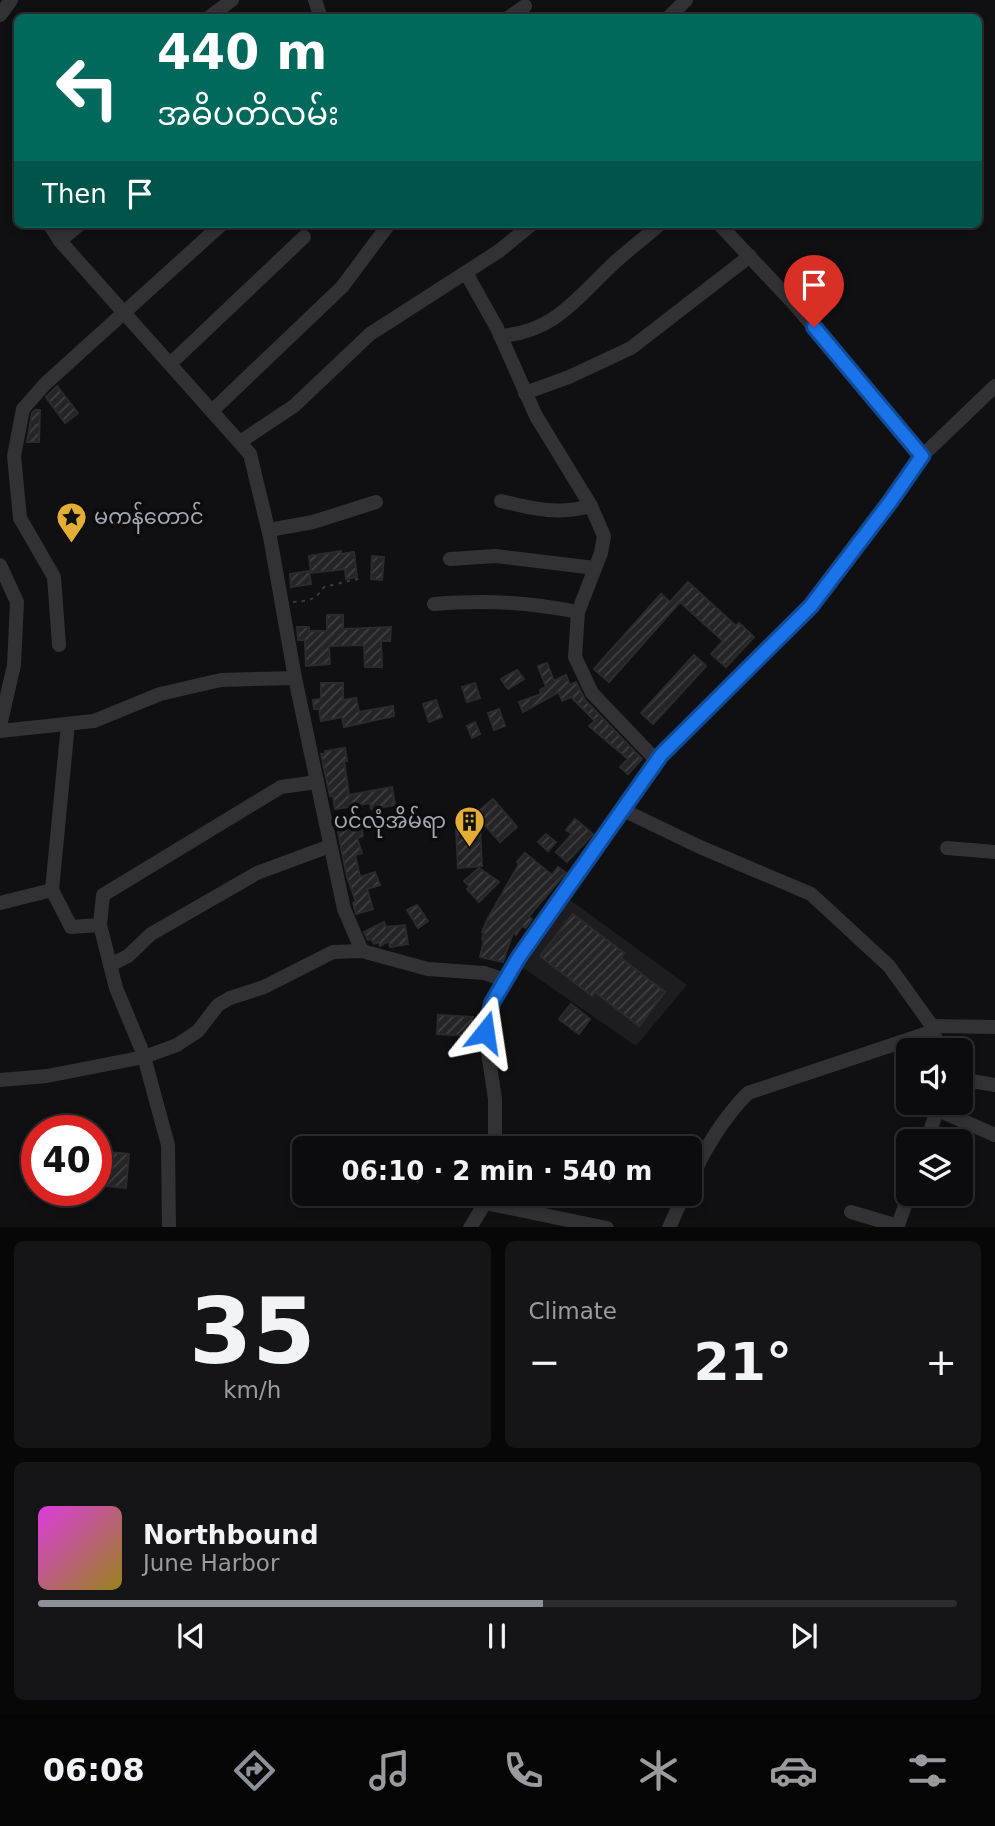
<!DOCTYPE html>
<html lang="en">
<head>
<meta charset="utf-8">
<style>
	:root { --surface:#0c0c0e; --page:#151517; --text:#f1f3f6; --muted:#9a9b9e; --line:#2c2c2e; --accent:#8c9099 }
	body { margin:0; font-family:"DejaVu Sans","Noto Sans Myanmar",sans-serif; background:var(--page); color:var(--text); height:100vh; display:flex; flex-direction:column; font-size:26px; white-space:nowrap }
	* { box-sizing:border-box; margin:0 }
	p { font-size:23px; color:var(--muted) }
	.icon { flex:none; width:38px; height:38px; fill:none; stroke:currentColor; stroke-width:2; stroke-linecap:round; stroke-linejoin:round }
	.map { position:relative; height:1227px; overflow:hidden }
	.sheet { display:flex; flex-direction:column; gap:14px; padding:14px; background:#070708; flex:1 }
	.sheet>* { flex:none }
	.top-card { position:absolute; left:14px; top:14px; width:968px; height:214px; border-radius:10px; box-shadow:0 4px 10px #0003,0 0 0 2px var(--line); background:#00695c; color:#fff; overflow:hidden }
	.tools { position:absolute; left:896px; top:1038px; display:grid; gap:14px }
	.tools a { display:grid; place-items:center; width:77px; height:77px; border-radius:10px; background:var(--surface); box-shadow:0 4px 10px #0003,0 0 0 2px var(--line); font-size:35px }
	.speed { position:absolute; left:21px; top:1115px; display:flex; gap:14px; font-size:35px; font-weight:700; text-align:center }
	.speed>* { display:grid; place-content:center; width:91px; height:91px; border-radius:50%; background:var(--surface); box-shadow:0 4px 10px #0003,0 0 0 2px var(--line); line-height:1 }
	.speed .limit { border:10px solid #d22; background:#fff; color:#111 }
	.pin { position:absolute; display:grid; place-items:center; width:60px; height:60px; color:#fff; margin:-72px -30px; border-radius:50% 50% 50% 0; rotate:-45deg; box-shadow:0 0 7px #0007 }
	.pin .icon { rotate:45deg }
	.me { position:absolute; width:77px; margin:-38px; rotate:15deg; stroke-linejoin:round; filter:drop-shadow(0 0 5px #0008) }
	.turn { display:flex; align-items:center; gap:24px; height:147px; padding:0 28px; font-size:32px }
	.turn .icon { width:91px; height:91px; stroke-width:2.5 }
	.turn b { display:block; font-size:49px; line-height:60px }
	.then { display:flex; align-items:center; height:66px; padding:0 28px; background:#0003; gap:14px; font-size:26px }
	.big { font-size:52px; font-weight:800; line-height:1.1 }
	.sheet .widget { flex:1; display:flex; flex-direction:column; justify-content:center; gap:10px; min-width:0; padding:0 24px; border-radius:10px; background:var(--page) }
	.sheet .dial { align-items:center; gap:0 }
	.dial b { font-size:91px; line-height:1 }
	.song { display:flex; align-items:center; gap:21px }
	.cover { width:84px; height:84px; border-radius:10px; background:linear-gradient(135deg,hsl(300 70% 55%),hsl(50 70% 35%)) }
	.played { height:7px; border-radius:4px; background:linear-gradient(90deg,var(--accent) 55%,var(--line) 55%) }
	.keys { display:flex; justify-content:space-around; direction:ltr }
	.heat { display:flex; justify-content:space-between; align-items:center; font-size:38px; direction:ltr }
	.sheet .tiles { flex:1; display:grid; gap:14px; grid-template-columns:1fr 1fr }
	.widget:last-child { grid-column:span 2 }
	.trip { position:absolute; left:292px; top:1136px; width:410px; height:70px; border-radius:10px; background:var(--surface); box-shadow:0 4px 10px #0003,0 0 0 2px var(--line); font-weight:800; line-height:70px; text-align:center }
	.menu { display:flex; height:112px; justify-content:space-around; align-items:center; background:#050506; color:var(--muted) }
	.menu .icon { width:49px; height:49px }
	.menu .selected { color:var(--accent) }
	.menu b { font-size:32px; color:var(--text) }
	.map>svg:first-child { display:block }
	.built { fill:#1d1d1f }
	.building { fill:url(#building-hatch); stroke:#2b2b2e; stroke-width:2 }
	.lines { fill:none; stroke-linecap:round; stroke-linejoin:round }
	.path { stroke:#38393d; stroke-width:2; stroke-dasharray:3.5 5; stroke-linecap:butt }
	.minor { stroke:#323236; stroke-width:14 }
	.route-casing { stroke:#114b97; stroke-width:18 }
	.route { stroke:#1a73e8; stroke-width:12 }
	.labels { text-anchor:middle; dominant-baseline:central; stroke-width:7; stroke-linejoin:round; paint-order:stroke }
	.poi-label { font-size:21px; fill:#a3a7b2; stroke:#0c0c0d; text-anchor:start }
</style>
</head>
<body>
<div class="map">
<svg width="995" height="1228" viewBox="0 0 995 1228">
	<defs>
		<pattern id="building-hatch" width="6" height="6" patternUnits="userSpaceOnUse" patternTransform="scale(1.75)"><rect width="6" height="6" fill="#242326"/><path d="M-1 1l2-2M0 6l6-6M5 7l2-2" fill="none" stroke="#414043"/></pattern>
	</defs>
	<rect width="100%" height="100%" fill="#101012"/>
	<path class="built" d="M570 900 687 985 636 1046 523 968Z"/>
	<g class="building">
		<path d="M57 386 78 413 65 423 46 397Z"/>
		<path d="M35 410H40L39 442H27L32 413Z"/>
		<path d="M341 551V554L354 552 357 577 346 579 345 569 311 573 309 556Z"/>
		<path d="M372 556 384 557 382 580 371 579Z"/>
		<path d="M309 571 311 584 291 587 290 574Z"/>
		<path d="M688 582 736 626 739 623 754 637 726 667 711 654 723 641 680 602 609 682 594 669 661 594 670 602Z"/>
		<path d="M327 615H343V629L391 627 390 641H381L382 667H365L364 645 329 646 330 664 306 666 305 640H298L297 627H309V631H327Z"/>
		<path d="M694 655 706 666 653 724 641 713Z"/>
		<path d="M547 663 554 681 566 675 570 685 576 682 585 700 642 759 628 774 620 767 628 759 589 726 595 721 571 697 562 701 559 692 523 712 519 702 541 694 540 690 546 687 538 666Z"/>
		<path d="M517 670 524 679 508 689 501 679Z"/>
		<path d="M321 683H343V700L356 698 359 712 393 706 394 716 344 727 342 717 321 721 319 709H314L313 700 321 699Z"/>
		<path d="M475 683 480 698 467 702 462 687Z"/>
		<path d="M436 700 442 717 429 722 423 704Z"/>
		<path d="M499 709 505 726 494 730 488 713Z"/>
		<path d="M475 722 480 734 472 738 467 726Z"/>
		<path d="M345 748 347 761H344L349 795 392 787 395 805 371 809 370 803 335 809 333 796H330L321 754H325V751Z"/>
		<path d="M493 799 517 827 500 842 475 814Z"/>
		<path d="M575 819 593 834 567 862 556 852 572 834 566 830Z"/>
		<path d="M361 826 363 836 357 838 362 853 355 855 360 877 375 872 380 885 367 889 373 909 356 914 353 903 356 902 347 877 338 832Z"/>
		<path d="M480 828 482 866 458 868 456 829Z"/>
		<path d="M546 834 556 842 548 851 538 842Z"/>
		<path d="M525 853 552 875 558 867 566 873 535 909 529 917 532 919 526 928 522 926 516 935 513 933 503 962 480 957 484 940 482 939 484 933 482 932 487 920 519 864 517 862Z"/>
		<path d="M479 868 499 882 479 902 467 889 470 887 464 881Z"/>
		<path d="M417 905 428 921 418 928 407 910Z"/>
		<path d="M573 914 624 953 621 958 665 992 639 1026 595 992 592 996 540 956Z"/>
		<path d="M384 922 386 927 405 925 408 944 390 947 389 941 380 946 378 942 374 944 371 939 368 940 364 932Z"/>
		<path d="M571 1004 590 1019 579 1034 559 1019Z"/>
		<path d="M438 1015 473 1017 472 1036 437 1034Z"/>
		<path d="M96 1151 129 1154 126 1188 96 1185Z"/>
		<path d="M536 1194H576V1206H549L536 1204Z"/>
	</g>
	<g class="lines">
		<path class="path" d="M293 602C309 601 315 600 324 587L362 578"/>
		<g class="minor">
			<path d="M315 0 321 18"/>
			<path d="M0 15 11 0"/>
			<path d="M208 18 232 0"/>
			<path d="M508 18 525 6"/>
			<path d="M668 18 686 0"/>
			<path d="M49 224 60 241 250 454 270 537 295 678 344 909 362 951"/>
			<path d="M719 224 796 306 922 456"/>
			<path d="M60 241 80 224"/>
			<path d="M466 273 497 328 536 416 591 506 604 536 601 553 578 612 575 657 592 693 657 761"/>
			<path d="M500 336C554 332 575 300 611 266 626 251 644 239 660 224"/>
			<path d="M170 364 304 237"/>
			<path d="M525 393 569 377 631 348 750 256"/>
			<path d="M212 411 342 287 389 224"/>
			<path d="M240 442 294 406 370 334 499 251 532 224"/>
			<path d="M501 501C535 509 556 515 591 506"/>
			<path d="M269 530 313 522 376 502"/>
			<path d="M450 559 496 556 595 568"/>
			<path d="M0 565 17 602 14 665 0 726"/>
			<path d="M434 604C487 600 526 602 578 612"/>
			<path d="M59 645 54 577 20 518 14 456 23 409 45 384 222 224"/>
			<path d="M0 731 94 721 160 694 221 680 295 678"/>
			<path d="M623 810 700 847 811 894 889 966 932 1026 939 1050"/>
			<path d="M947 848 995 852"/>
			<path d="M52 890 68 724"/>
			<path d="M0 903 52 890 71 927 100 925 116 988 143 1053 168 1145 169 1228"/>
			<path d="M100 925 103 895 281 787 317 782"/>
			<path d="M110 965 128 956 151 934 257 873 330 846"/>
			<path d="M932 1026 995 1027"/>
			<path d="M961 1079 995 1085"/>
			<path d="M0 1080 47 1076 144 1057 177 1045 198 1031 218 1005 230 998 264 987 333 952 362 951 428 969 484 973 505 980"/>
			<path d="M938 1110 995 1135"/>
			<path d="M927 1141 939 1104"/>
			<path d="M495 1148V1099L485 1032 492 1003 519 957 661 755 811 605 890 502 922 456 995 386"/>
			<path d="M690 1182C703 1151 724 1117 748 1093L934 1031"/>
			<path d="M485 1203 607 1228"/>
			<path d="M851 1212 898 1226"/>
			<path d="M470 1228 485 1203 487 1195"/>
			<path d="M669 1228 684 1194"/>
			<path d="M897 1228 909 1194"/>
		</g>
	</g>
	<g class="lines">
		<defs>
			<path id="route" d="M485 1032 492 1003 519 957 661 755 811 606 890 502 922 456 814 327"/>
		</defs>
		<use href="#route" class="route-casing"/>
		<use href="#route" class="route"/>
	</g>
	<defs>
		<symbol id="sight-pin" viewBox="-11 -11 22 30"><path d="M0 17L-7.5 6A9.5 9.5 0 1 1 7.5 6Z" fill="#e4ae36" stroke="#0c0c0d"/><path d="M0-6L1.8-2.2L6-1.7L2.9 1.2L3.7 5.4L0 3.3L-3.7 5.4L-2.9 1.2L-6-1.7L-1.8-2.2Z" fill="#111"/></symbol>
		<symbol id="building-pin" viewBox="-11 -11 22 30"><path d="M0 17L-7.5 6A9.5 9.5 0 1 1 7.5 6Z" fill="#e4ae36" stroke="#0c0c0d"/><path d="M-4-6H4V6H1V3H-1V6H-4ZM-2.5-4.3h1.7v1.8h-1.7ZM.8-4.3h1.7v1.8H.8ZM-2.5-1h1.7V.8h-1.7ZM.8-1h1.7V.8H.8Z" fill="#111"/></symbol>
	</defs>
	<g fill-rule="evenodd">
		<use href="#sight-pin" x="54" y="500" width="35" height="47"/>
		<use href="#building-pin" x="452" y="804" width="35" height="47"/>
	</g>
	<g class="labels">
		<g class="poi-label">
			<text x="94" y="517">မကန်တောင်</text>
			<text x="446" y="821" text-anchor="end">ပင်လုံအိမ်ရာ</text>
		</g>
	</g>
</svg>
<div class="tools">
<a><svg class="icon" aria-label="sound" viewBox="0 0 24 24"><path d="M4 9h4l5-4v14l-5-4H4zM17 9q2 3 0 6"/></svg></a>
<a><svg class="icon" aria-label="layers" viewBox="0 0 24 24"><path d="M12 4l9 5-9 5-9-5zM3 14l9 5 9-5"/></svg></a>
</div>
<div class="speed"><div class="limit">40</div></div>
<div class="pin" style="left:814px;top:327px;background:#d93025"><svg class="icon" aria-label="arrive" viewBox="0 0 24 24"><path d="M6 21V4h12l-3 4 3 4H6"/></svg></div>
<svg class="me" style="left:485px;top:1032px" viewBox="-20 -20 40 40"><path d="M0-17L14 15 0 8-14 15z" fill="#1a73e8" stroke="#fff" stroke-width="4"/></svg>
<div class="trip">06:10 · 2 min · 540 m</div>
<div class="top-card">
<div class="turn"><svg class="icon" aria-label="left" viewBox="0 0 24 24"><path d="M17 20v-9H6M10 6l-5 5 5 5"/></svg><div><b>440 m</b>အဓိပတိလမ်း</div></div>
<div class="then">Then<svg class="icon" aria-label="arrive" viewBox="0 0 24 24"><path d="M6 21V4h12l-3 4 3 4H6"/></svg></div>
</div>
</div>
<section class="sheet">
<div class="tiles">
<div class="widget dial"><b>35</b><p>km/h</p></div>
<div class="widget"><p>Climate</p>
<div class="heat"><a>−</a><b class="big">21°</b><a>+</a></div>
</div>
<div class="widget">
<div class="song"><i class="cover"></i><div><b>Northbound</b><p>June Harbor</p></div></div>
<div class="played"></div>
<div class="keys"><svg class="icon" aria-label="previous" viewBox="0 0 24 24"><path d="M18 5L8 12l10 7zM5 5v14"/></svg><svg class="icon" aria-label="pause" viewBox="0 0 24 24"><path d="M8 5v14M16 5v14"/></svg><svg class="icon" aria-label="next" viewBox="0 0 24 24"><path d="M6 5l10 7-10 7zM19 5v14"/></svg></div>
</div>
</div>
</section>
<nav class="menu">
<b>06:08</b>
<svg class="icon selected" aria-label="directions" viewBox="0 0 24 24"><path d="M12 3l9 9-9 9-9-9zM9 14v-3h6M13 9l2 2-2 2"/></svg>
<svg class="icon" aria-label="music" viewBox="0 0 24 24"><path d="M9 18V5l10-2v13"/><circle cx="6" cy="18" r="3"/><circle cx="16" cy="16" r="3"/></svg>
<svg class="icon" aria-label="phone" viewBox="0 0 24 24"><path d="M5 4h4l2 5-3 2q2 4 5 5l2-3 5 2v4C11 20 4 13 5 4z"/></svg>
<svg class="icon" aria-label="climate" viewBox="0 0 24 24"><path d="M12 3v18M4 7l16 10M4 17L20 7"/></svg>
<svg class="icon" aria-label="car" viewBox="0 0 24 24"><path d="M5 17H2v-5l4-1 3-4h7l3 4 3 1v5h-3M9 17h6M6 11h13"/><circle cx="7" cy="17" r="2"/><circle cx="17" cy="17" r="2"/></svg>
<svg class="icon" aria-label="filters" viewBox="0 0 24 24"><path d="M4 7h16M4 17h16"/><circle cx="9" cy="7" r="2"/><circle cx="15" cy="17" r="2"/></svg>
</nav>
</body>
</html>
